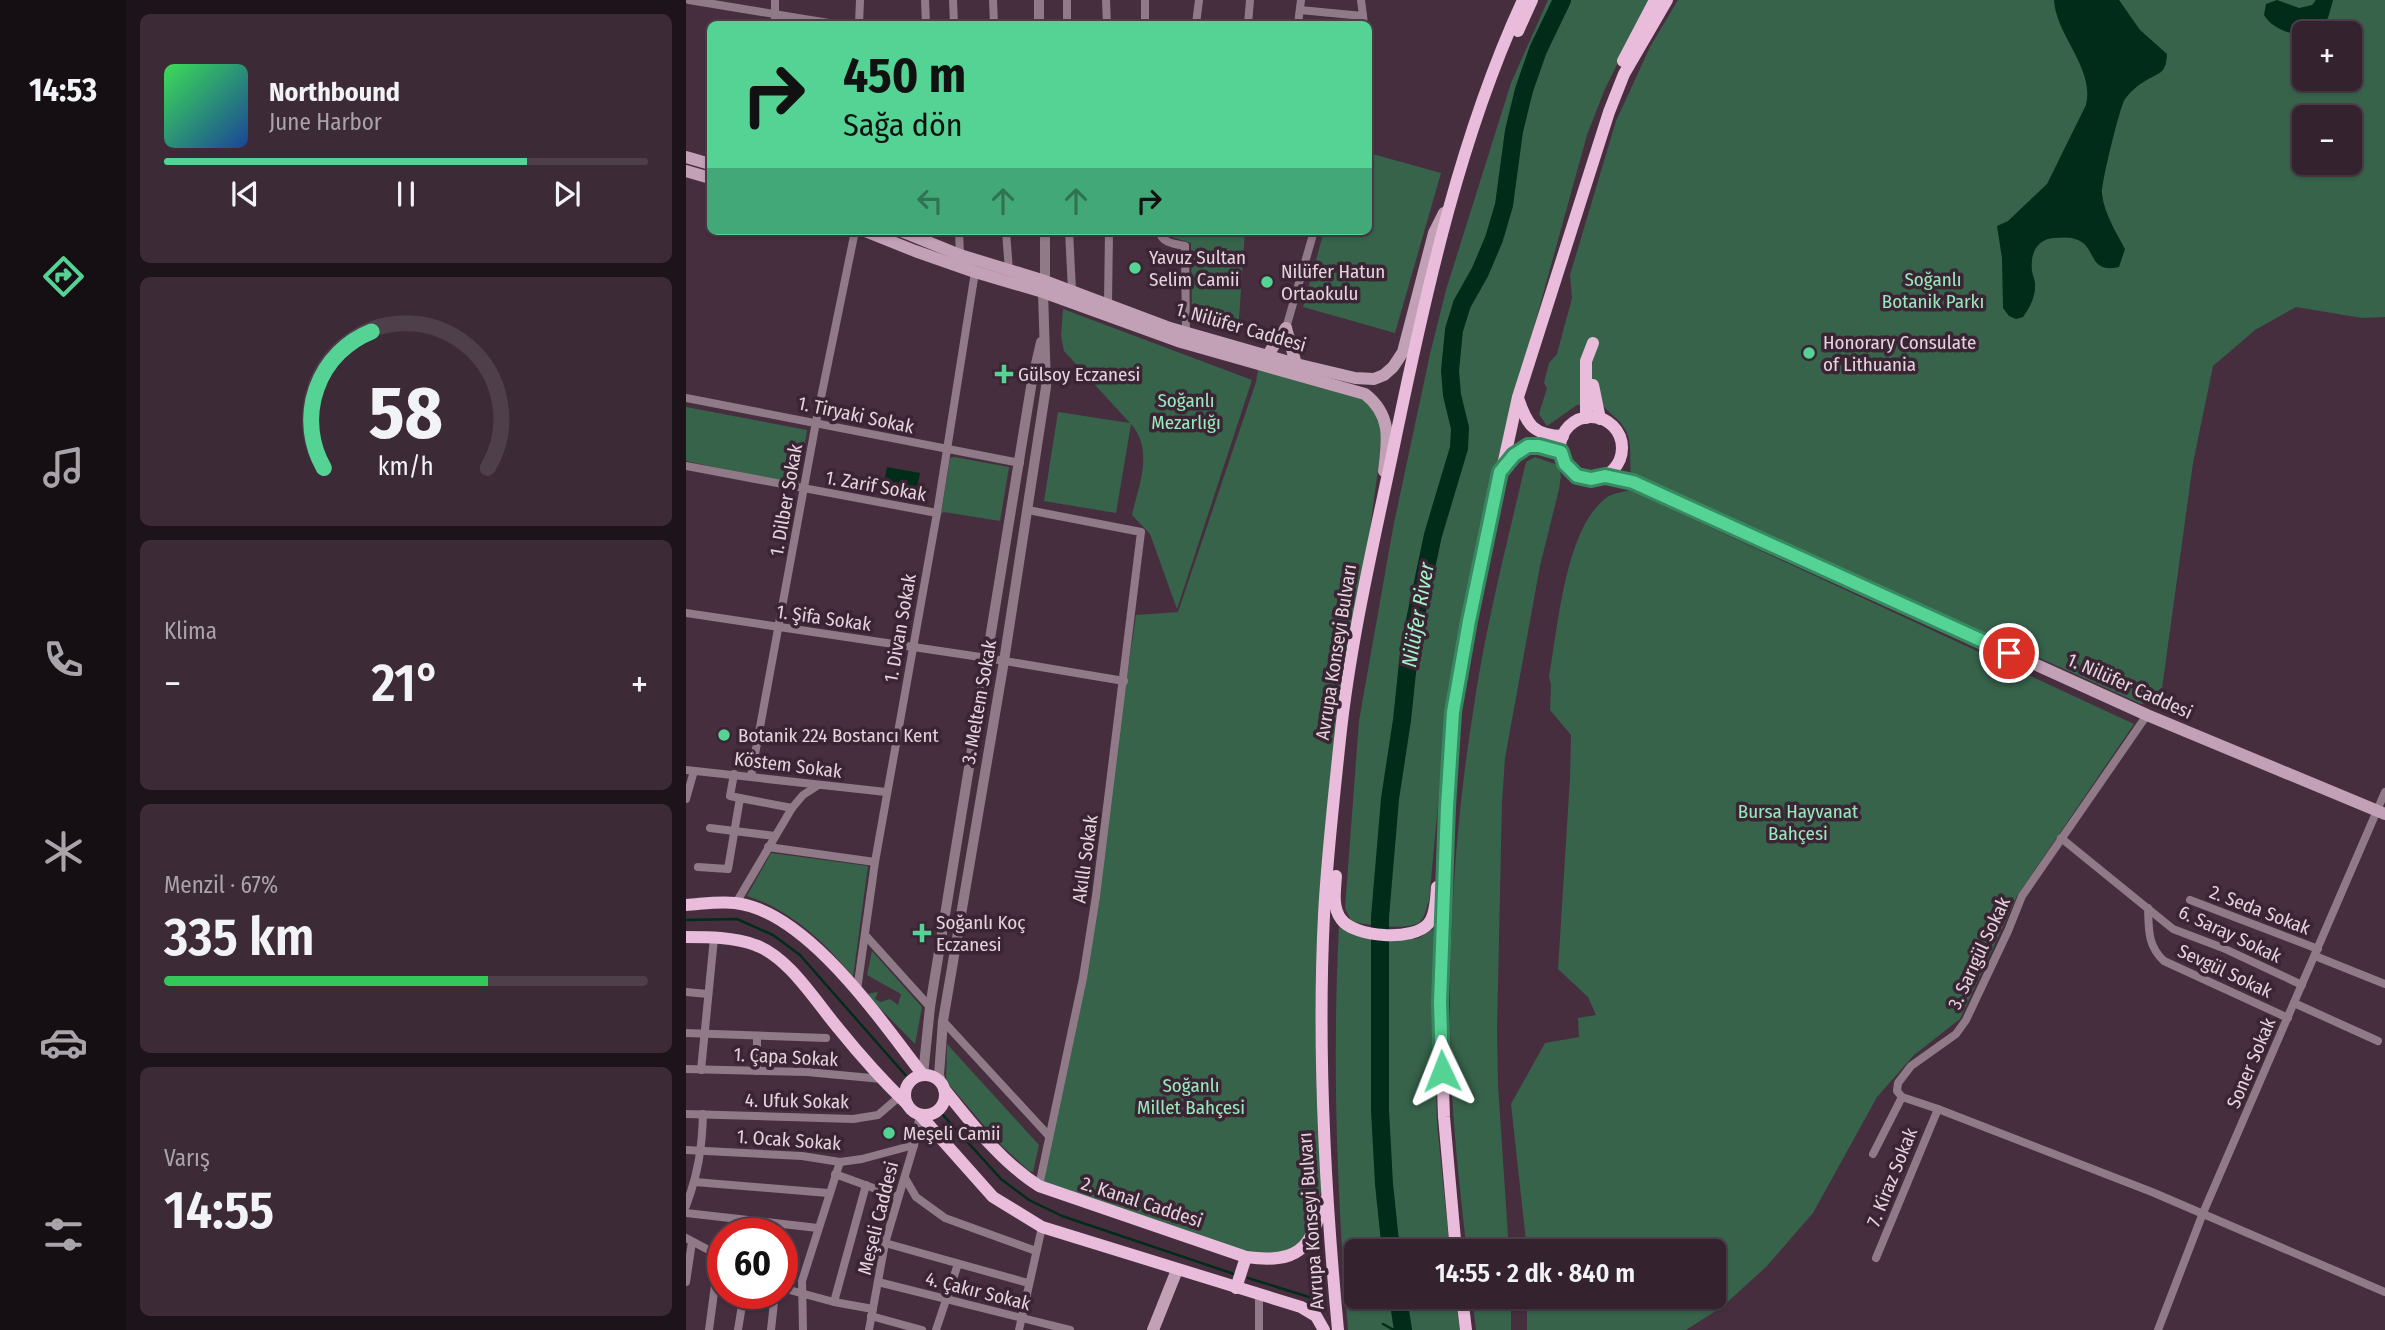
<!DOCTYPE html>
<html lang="tr">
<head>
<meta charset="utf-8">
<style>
	:root { --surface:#34222f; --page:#3c2a37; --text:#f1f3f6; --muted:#a9a4aa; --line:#4e3f4b; --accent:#54d395 }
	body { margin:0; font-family:"Fira Sans Condensed",sans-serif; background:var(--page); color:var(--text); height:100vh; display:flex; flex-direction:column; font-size:26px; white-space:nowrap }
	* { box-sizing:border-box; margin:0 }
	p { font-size:23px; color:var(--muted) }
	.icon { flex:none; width:38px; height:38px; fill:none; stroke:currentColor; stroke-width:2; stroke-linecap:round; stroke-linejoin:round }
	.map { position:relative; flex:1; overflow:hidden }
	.details { display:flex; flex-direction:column; gap:14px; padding:14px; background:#1d131a; width:560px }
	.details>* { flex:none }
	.top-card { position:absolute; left:21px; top:21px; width:665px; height:214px; border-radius:10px; box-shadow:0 2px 5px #0004,0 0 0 2px var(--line); background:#54d395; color:#111; overflow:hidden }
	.controls { position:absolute; left:1606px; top:21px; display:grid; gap:14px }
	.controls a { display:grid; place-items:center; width:70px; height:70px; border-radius:10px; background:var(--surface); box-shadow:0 2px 5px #0004,0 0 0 2px var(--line); font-size:35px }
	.speed { position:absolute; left:21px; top:1218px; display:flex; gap:14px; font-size:35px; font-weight:700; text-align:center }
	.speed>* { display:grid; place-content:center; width:91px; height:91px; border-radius:50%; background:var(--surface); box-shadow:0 2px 5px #0004,0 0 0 2px var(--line); line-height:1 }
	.speed .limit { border:10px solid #d22; background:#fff; color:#111 }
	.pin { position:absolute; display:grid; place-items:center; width:60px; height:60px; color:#fff; margin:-30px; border:4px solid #fff; border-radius:50%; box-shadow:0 2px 7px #0007 }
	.me { position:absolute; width:77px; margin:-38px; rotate:358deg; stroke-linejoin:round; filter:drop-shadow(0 0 5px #0008) }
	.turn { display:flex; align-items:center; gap:24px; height:147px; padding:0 21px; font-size:32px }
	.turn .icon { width:91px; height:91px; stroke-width:2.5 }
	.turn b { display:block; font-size:49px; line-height:60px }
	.lanes { display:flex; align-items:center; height:66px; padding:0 21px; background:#0003; justify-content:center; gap:35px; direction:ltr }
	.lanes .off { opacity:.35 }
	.big { font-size:52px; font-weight:600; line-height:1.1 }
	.details .widget { flex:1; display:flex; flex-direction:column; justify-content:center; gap:10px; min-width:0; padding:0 24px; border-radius:10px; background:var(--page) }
	.details .dial { align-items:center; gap:0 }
	.dial svg { height:182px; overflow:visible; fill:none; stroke:var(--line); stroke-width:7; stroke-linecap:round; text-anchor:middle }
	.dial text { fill:var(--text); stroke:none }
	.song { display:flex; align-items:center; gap:21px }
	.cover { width:84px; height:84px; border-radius:10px; background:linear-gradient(135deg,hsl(130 70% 55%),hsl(220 70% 35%)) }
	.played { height:7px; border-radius:4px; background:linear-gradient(90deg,var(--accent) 75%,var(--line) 75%) }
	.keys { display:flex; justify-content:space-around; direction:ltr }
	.heat { display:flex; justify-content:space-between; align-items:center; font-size:38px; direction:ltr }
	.charge { height:10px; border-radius:5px; background:linear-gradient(90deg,#34c759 67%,var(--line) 0) }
	.trip { position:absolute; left:658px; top:1239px; width:382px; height:70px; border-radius:10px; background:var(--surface); box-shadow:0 2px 5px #0004,0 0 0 2px var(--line); font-weight:600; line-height:70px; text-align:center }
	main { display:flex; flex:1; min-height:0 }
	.menu { display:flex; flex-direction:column; width:126px; justify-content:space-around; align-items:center; background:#150e13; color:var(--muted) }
	.menu .icon { width:49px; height:49px }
	.menu .active { color:var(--accent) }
	.menu b { font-size:32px; color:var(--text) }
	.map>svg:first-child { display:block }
	.green { fill:#37634b; fill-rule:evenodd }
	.water { fill:#002c19 }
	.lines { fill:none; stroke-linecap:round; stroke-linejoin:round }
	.stream { stroke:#002c19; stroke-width:2.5 }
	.river { stroke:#002c19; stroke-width:18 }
	.minor { stroke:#907a88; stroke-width:8 }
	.tertiary { stroke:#907a88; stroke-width:10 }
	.secondary { stroke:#c2a0b6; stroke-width:12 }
	.primary { stroke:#e8bcda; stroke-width:12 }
	.route-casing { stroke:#378961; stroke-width:18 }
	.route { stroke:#54d395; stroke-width:12 }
	.poi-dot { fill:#54d395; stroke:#3b2434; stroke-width:2.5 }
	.labels { text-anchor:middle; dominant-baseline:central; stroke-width:7; stroke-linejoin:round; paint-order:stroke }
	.poi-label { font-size:19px; fill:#e4d4de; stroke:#3b2434; text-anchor:start }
	.park-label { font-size:19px; fill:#96eabb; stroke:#3b2434 }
	.street-label { font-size:19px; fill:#e4d4de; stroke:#3b2434 }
	.water-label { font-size:21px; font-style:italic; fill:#a1f5c6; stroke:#3b2434 }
</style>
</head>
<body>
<main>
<nav class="menu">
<b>14:53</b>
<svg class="icon active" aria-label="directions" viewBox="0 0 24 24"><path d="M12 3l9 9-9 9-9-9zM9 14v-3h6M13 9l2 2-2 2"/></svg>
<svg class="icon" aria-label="music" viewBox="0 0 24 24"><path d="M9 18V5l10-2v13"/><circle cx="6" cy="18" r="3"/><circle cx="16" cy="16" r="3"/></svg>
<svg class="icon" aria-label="phone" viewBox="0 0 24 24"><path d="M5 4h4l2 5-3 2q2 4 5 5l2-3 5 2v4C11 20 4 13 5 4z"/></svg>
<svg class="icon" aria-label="climate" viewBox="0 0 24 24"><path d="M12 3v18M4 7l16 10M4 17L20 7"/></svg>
<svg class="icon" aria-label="car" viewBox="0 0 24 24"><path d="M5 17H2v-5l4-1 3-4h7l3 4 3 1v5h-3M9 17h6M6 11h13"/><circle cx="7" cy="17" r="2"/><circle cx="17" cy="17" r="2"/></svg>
<svg class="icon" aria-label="filters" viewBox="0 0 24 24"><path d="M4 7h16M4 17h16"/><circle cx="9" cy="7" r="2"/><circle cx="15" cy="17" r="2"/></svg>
</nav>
<section class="details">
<div class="widget">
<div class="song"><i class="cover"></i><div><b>Northbound</b><p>June Harbor</p></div></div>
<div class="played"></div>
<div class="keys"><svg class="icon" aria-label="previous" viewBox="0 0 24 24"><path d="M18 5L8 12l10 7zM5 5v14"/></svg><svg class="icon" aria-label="pause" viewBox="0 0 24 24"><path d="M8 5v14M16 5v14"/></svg><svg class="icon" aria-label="next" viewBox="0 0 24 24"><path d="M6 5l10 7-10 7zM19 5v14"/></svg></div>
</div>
<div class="widget dial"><svg viewBox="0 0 100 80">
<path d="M14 69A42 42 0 1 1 86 69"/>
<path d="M14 69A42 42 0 0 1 35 9" stroke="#54d395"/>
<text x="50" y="56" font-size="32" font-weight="700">58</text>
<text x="50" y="72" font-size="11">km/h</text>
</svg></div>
<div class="widget"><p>Klima</p>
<div class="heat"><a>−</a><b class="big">21°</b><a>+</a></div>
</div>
<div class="widget"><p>Menzil · 67%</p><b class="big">335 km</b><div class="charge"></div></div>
<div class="widget"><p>Varış</p><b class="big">14:55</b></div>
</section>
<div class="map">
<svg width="1699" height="1330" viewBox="0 0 1699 1330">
	<rect width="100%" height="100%" fill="#462e3f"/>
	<g class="green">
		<path d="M862 0H963L918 91 901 135 829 396 792 557 761 708 743 901C740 908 739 917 734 922 722 931 679 925 665 921L659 908 673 721 707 528 744 354 760 290 825 83Z"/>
		<path d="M992 0H1699V317L1676 318 1610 307 1569 330 1527 366 1507 463 1474 703 1455 704 1008 501 945 475C943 460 947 442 939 429 933 418 922 413 915 403L891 405 861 426 853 414 861 388 858 383 863 363 871 354 886 298 884 275 930 121 964 47ZM1619 33H1664V79H1619ZM1619 117H1664V163H1619Z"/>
		<path d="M683 153 755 173 709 333 617 307 638 231H682Z"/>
		<path d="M479 231H559L552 333 506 315 505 243 482 236Z"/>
		<path d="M377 309 566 380 491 609 464 534 446 515C453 485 468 450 445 424L430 513 358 501 372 412 444 423 378 351 375 336Z"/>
		<path d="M572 369 682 399 693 415 696 439 636 891V1188L625 1228 611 1247 588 1255 551 1251 356 1183 393 1007 450 615 492 612 570 382Z"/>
		<path d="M0 407 121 430 112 485 0 461Z"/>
		<path d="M268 457 323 467 314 521 258 512 255 514 264 458Z"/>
		<path d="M849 457 872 465 875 476 873 489 854 566 819 758 816 802 811 1029 812 1085 823 1251H781C772 1176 764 1100 764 1024 763 918 771 810 788 706 800 624 821 543 840 462Z"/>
		<path d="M944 490 1448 724 1331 896 1274 1019 1228 1055 1191 1097 1127 1213 1080 1267 1036 1307 1000 1330H841V1297H1027V1251H841L825 1104 859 1043 893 1037 892 1018 910 1015 902 997 872 969 884 778 885 735 864 710 865 685 863 677C872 629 879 524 923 496 929 493 938 492 944 490Z"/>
		<path d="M85 853 182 866 167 977C140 943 103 909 61 896Z"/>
		<path d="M653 927 669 935 718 940 733 938 747 929 749 949 747 999 751 1124 764 1251H670V1297H769L774 1330H662C651 1196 646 1062 653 927Z"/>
		<path d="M186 951 236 1007 229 1044 180 994 192 992 189 999 195 1002 204 999 212 1005 215 994 181 975Z"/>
		<path d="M261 1044 353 1145 347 1172 343 1171 313 1143 260 1081Z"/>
		<path d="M786 1297H825V1330H790Z"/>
	</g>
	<g class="water">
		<path d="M1368 0H1433L1454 30 1481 54C1480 74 1474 72 1459 81 1452 85 1444 92 1439 99 1434 106 1415 184 1416 194 1418 213 1430 232 1439 249L1433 267C1402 274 1411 248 1392 240 1386 237 1377 237 1370 238 1351 238 1344 253 1346 271 1347 277 1350 282 1349 287 1349 298 1343 309 1337 317L1330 319 1323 316 1317 308 1316 258 1311 226 1322 221 1361 184 1400 105C1409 68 1370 36 1368 0Z"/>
		<path d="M1591 0 1613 8 1626 5 1630 0H1647L1642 18 1627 33H1619V35L1614 36C1600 32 1586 28 1578 15L1580 4Z"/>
		<path d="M201 467 234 473 231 488 198 483Z"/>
	</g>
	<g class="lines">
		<g class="stream">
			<path d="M0 920 51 919 87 935 114 955 222 1078"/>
			<path d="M257 1115 315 1179 343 1200 376 1216 551 1275"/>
			<path d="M562 1278 639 1302"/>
			<path d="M697 1324 708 1330"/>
		</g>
		<g class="river">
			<path d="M705 1251 698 1184 694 1110V917L704 799 716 720 724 644 747 535 773 448 774 428 766 395 764 371 768 330 776 304 794 272 808 239 818 205 828 131 838 90 852 50 876 0"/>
			<path d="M712 1297 717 1330"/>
		</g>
		<g class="minor">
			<path d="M3 0 149 24"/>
			<path d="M89 0V24"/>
			<path d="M239 0 240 24"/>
			<path d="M267 0 268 24"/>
			<path d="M307 0 308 24"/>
			<path d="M381 0V24"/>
			<path d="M420 0 421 24"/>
			<path d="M459 0V24"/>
			<path d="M675 0 678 24"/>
			<path d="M614 10 677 16"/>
			<path d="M173 24 174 0"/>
			<path d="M510 24 513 0"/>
			<path d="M562 24 564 0"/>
			<path d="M612 24 615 0"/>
			<path d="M273 231 274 255"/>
			<path d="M320 231 323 271"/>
			<path d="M383 231 386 290"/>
			<path d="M473 231C476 243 488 244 499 246L500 333"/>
			<path d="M422 303 423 231"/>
			<path d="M600 328 628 231"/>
			<path d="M0 398 334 463"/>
			<path d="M0 466 251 513"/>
			<path d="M342 510 455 532 410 896 397 978 353 1186"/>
			<path d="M0 613 301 658 438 681"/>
			<path d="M1461 715 1336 896 1322 931 1280 1020 1270 1034 1225 1066 1212 1083 1211 1091 1216 1097 1252 1109 1466 1192 1699 1292"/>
			<path d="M0 770 200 792"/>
			<path d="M48 774 44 796 54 798"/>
			<path d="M65 776 130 422 169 231"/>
			<path d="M0 799 8 771"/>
			<path d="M24 828 89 836"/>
			<path d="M1375 838 1487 929 1537 948 1616 985"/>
			<path d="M82 847 189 862"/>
			<path d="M12 867 42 869 54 798 106 808"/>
			<path d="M1504 900 1632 949"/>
			<path d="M50 903 106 808 117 795 131 786"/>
			<path d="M1462 908C1463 929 1461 945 1478 961L1602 1018"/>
			<path d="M180 936 244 1007"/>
			<path d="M1629 956 1699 984"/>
			<path d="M171 990 189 862 251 513 289 272"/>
			<path d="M0 992 22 994"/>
			<path d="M1608 1003 1692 1041"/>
			<path d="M257 1021 363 1136"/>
			<path d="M0 1033 140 1038"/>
			<path d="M0 1069 121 1072 196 1079"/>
			<path d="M15 1070 28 938"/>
			<path d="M71 1071V1036"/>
			<path d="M0 1114 167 1119 192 1115 213 1097"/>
			<path d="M0 1150 116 1156 154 1162 176 1159 228 1145"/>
			<path d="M1187 1154 1216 1097"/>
			<path d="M149 1174 212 1197"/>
			<path d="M219 1178 230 1197 259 1218 350 1251"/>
			<path d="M9 1182 142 1193"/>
			<path d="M0 1206C12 1174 16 1149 17 1114"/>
			<path d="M0 1213 132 1228"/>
			<path d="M0 1238 34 1256"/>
			<path d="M199 1243 342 1283"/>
			<path d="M1190 1258 1252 1109"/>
			<path d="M0 1282 6 1242"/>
			<path d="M192 1282 384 1330"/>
			<path d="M96 1288 148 1302 187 1309"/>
			<path d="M573 1295V1330"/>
			<path d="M148 1302 180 1185"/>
			<path d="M185 1316 236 1330"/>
			<path d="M23 1330 33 1255"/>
			<path d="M52 1330 58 1293"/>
			<path d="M85 1330 89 1293"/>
			<path d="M117 1330 116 1281 154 1162"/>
			<path d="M183 1330 199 1243 228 1145 234 1115"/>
			<path d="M250 1330 272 1264"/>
			<path d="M333 1330 356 1227"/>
			<path d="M1472 1330 1517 1213 1699 792"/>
		</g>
		<g class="tertiary">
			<path d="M353 24V0"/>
			<path d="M237 1075 244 1007 346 381 355 342"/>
			<path d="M255 1082 253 1075 257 1021 318 661 360 387 357 292 359 281V231"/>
		</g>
		<g class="secondary">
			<path d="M0 157 24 164"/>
			<path d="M0 171 24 178"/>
			<path d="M179 231 229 251 289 272 357 292 495 342 679 394C706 415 702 440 698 471"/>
			<path d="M215 231 274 255 359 281 484 328 610 364 669 378 688 379 698 375 707 367 717 352 748 233 758 213"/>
			<path d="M600 328 610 364 609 368"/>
			<path d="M579 363C582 351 593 339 600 328"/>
			<path d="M947 482 1461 715 1699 814"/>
			<path d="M467 1330 491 1270"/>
		</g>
		<g class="primary">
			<path d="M832 31 846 0"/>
			<path d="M937 61 969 0"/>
			<path d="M907 385 914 419"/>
			<path d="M832 398C841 425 847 435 877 436"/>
			<circle cx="905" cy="448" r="31"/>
			<path d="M900 418V361L907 343"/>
			<path d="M817 469C836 446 846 440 875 452"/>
			<path d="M919 476 947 482"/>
			<path d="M650 876C649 891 646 907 655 919 668 938 728 941 742 924 750 916 750 898 751 887"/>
			<path d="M0 905C16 904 33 901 49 903 121 911 195 1021 237 1075"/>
			<path d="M0 937C22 937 48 937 69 945 102 956 130 1002 152 1028 173 1054 197 1081 221 1104"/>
			<circle cx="239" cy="1095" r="20"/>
			<path d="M258 1089C287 1125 314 1161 353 1186L560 1257C611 1264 625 1250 637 1202"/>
			<path d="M234 1115 307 1197 356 1227 615 1307 630 1316 638 1330"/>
			<path d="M770 1251 758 1117 754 1002 761 807 767 711 783 620 832 397 923 112 938 74 981 0"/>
			<path d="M550 1288 560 1257"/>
			<path d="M776 1297 780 1330"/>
			<path d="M652 1330C639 1193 631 1053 638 915 641 857 648 797 654 739 665 635 690 533 711 431 741 287 775 134 837 0"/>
		</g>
	</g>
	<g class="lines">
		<defs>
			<path id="route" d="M756 1071 754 1002 761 807 767 712 783 621 814 472 828 455 842 446H853L875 452 879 464 891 476 905 479 919 476 947 482 1323 653"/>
		</defs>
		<use href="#route" class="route-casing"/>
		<use href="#route" class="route"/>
	</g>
	<g class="poi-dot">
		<circle cx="449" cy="268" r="7"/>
		<circle cx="581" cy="282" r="7"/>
		<circle cx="1123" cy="353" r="7"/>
		<path d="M314.5 363.5h7v7h7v7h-7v7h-7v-7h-7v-7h7z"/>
		<circle cx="38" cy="735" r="7"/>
		<path d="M232.5 922.5h7v7h7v7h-7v7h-7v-7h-7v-7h7z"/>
		<circle cx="203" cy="1133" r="7"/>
	</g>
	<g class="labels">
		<g class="poi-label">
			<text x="463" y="257">Yavuz Sultan<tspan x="463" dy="22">Selim Camii</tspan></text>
			<text x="595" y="271">Nilüfer Hatun<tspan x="595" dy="22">Ortaokulu</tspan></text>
			<text x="1137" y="342">Honorary Consulate<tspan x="1137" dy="22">of Lithuania</tspan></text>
			<text x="332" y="374">Gülsoy Eczanesi</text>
			<text x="52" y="735">Botanik 224 Bostancı Kent</text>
			<text x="250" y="922">Soğanlı Koç<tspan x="250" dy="22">Eczanesi</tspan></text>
			<text x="217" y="1133">Meşeli Camii</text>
		</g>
		<g class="park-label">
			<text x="1247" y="279">Soğanlı<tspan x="1247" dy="22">Botanik Parkı</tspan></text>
			<text x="500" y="400">Soğanlı<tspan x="500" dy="22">Mezarlığı</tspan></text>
			<text x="1112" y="811">Bursa Hayvanat<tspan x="1112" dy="22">Bahçesi</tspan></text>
			<text x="505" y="1085">Soğanlı<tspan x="505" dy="22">Millet Bahçesi</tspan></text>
		</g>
		<g class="street-label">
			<text transform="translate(555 327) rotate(16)">1. Nilüfer Caddesi</text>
			<text transform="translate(170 415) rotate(12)">1. Tiryaki Sokak</text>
			<text transform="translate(190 486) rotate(10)">1. Zarif Sokak</text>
			<text transform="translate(100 500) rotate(-80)">1. Dilber Sokak</text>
			<text transform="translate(138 618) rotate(8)">1. Şifa Sokak</text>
			<text transform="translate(214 628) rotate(-80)">1. Divan Sokak</text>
			<text transform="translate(650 652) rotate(-81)">Avrupa Konseyi Bulvarı</text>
			<text transform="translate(1444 686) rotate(24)">1. Nilüfer Caddesi</text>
			<text transform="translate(293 702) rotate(-80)">3. Meltem Sokak</text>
			<text transform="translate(102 765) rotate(7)">Köstem Sokak</text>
			<text transform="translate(399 859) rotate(-82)">Akıllı Sokak</text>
			<text transform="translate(1574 910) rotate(21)">2. Seda Sokak</text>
			<text transform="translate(1544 934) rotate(25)">6. Saray Sokak</text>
			<text transform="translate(1293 953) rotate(-65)">3. Sarıgül Sokak</text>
			<text transform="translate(1539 971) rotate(25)">Sevgül Sokak</text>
			<text transform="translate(100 1057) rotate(3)">1. Çapa Sokak</text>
			<text transform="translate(1565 1063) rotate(-67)">Soner Sokak</text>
			<text transform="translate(111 1101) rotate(1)">4. Ufuk Sokak</text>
			<text transform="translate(103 1140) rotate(4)">1. Ocak Sokak</text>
			<text transform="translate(1206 1177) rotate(-68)">7. Kiraz Sokak</text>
			<text transform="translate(456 1202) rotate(18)">2. Kanal Caddesi</text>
			<text transform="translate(192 1218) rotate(-76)">Meşeli Caddesi</text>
			<text transform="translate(625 1221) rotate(-94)">Avrupa Konseyi Bulvarı</text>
			<text transform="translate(292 1291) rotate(14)">4. Çakır Sokak</text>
		</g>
		<g class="water-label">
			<text transform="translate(732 615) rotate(-80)">Nilüfer River</text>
		</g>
	</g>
</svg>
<div class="controls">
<a>+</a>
<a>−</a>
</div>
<div class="speed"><div class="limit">60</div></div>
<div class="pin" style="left:1323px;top:653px;background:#d93025"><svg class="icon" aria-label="arrive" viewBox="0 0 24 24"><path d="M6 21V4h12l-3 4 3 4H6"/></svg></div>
<svg class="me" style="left:756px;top:1071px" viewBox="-20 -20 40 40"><path d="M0-17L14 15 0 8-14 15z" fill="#54d395" stroke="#fff" stroke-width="4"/></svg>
<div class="trip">14:55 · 2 dk · 840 m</div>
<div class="top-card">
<div class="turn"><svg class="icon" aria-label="right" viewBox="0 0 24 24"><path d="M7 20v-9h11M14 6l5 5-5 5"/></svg><div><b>450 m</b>Sağa dön</div></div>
<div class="lanes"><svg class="icon off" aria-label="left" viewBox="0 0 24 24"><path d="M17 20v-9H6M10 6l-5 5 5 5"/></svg><svg class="icon off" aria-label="ahead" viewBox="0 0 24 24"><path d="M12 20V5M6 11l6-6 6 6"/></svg><svg class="icon off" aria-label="ahead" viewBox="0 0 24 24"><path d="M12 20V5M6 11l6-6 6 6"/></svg><svg class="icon" aria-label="right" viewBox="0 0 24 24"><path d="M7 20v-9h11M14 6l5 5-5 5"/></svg></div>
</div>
</div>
</main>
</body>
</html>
